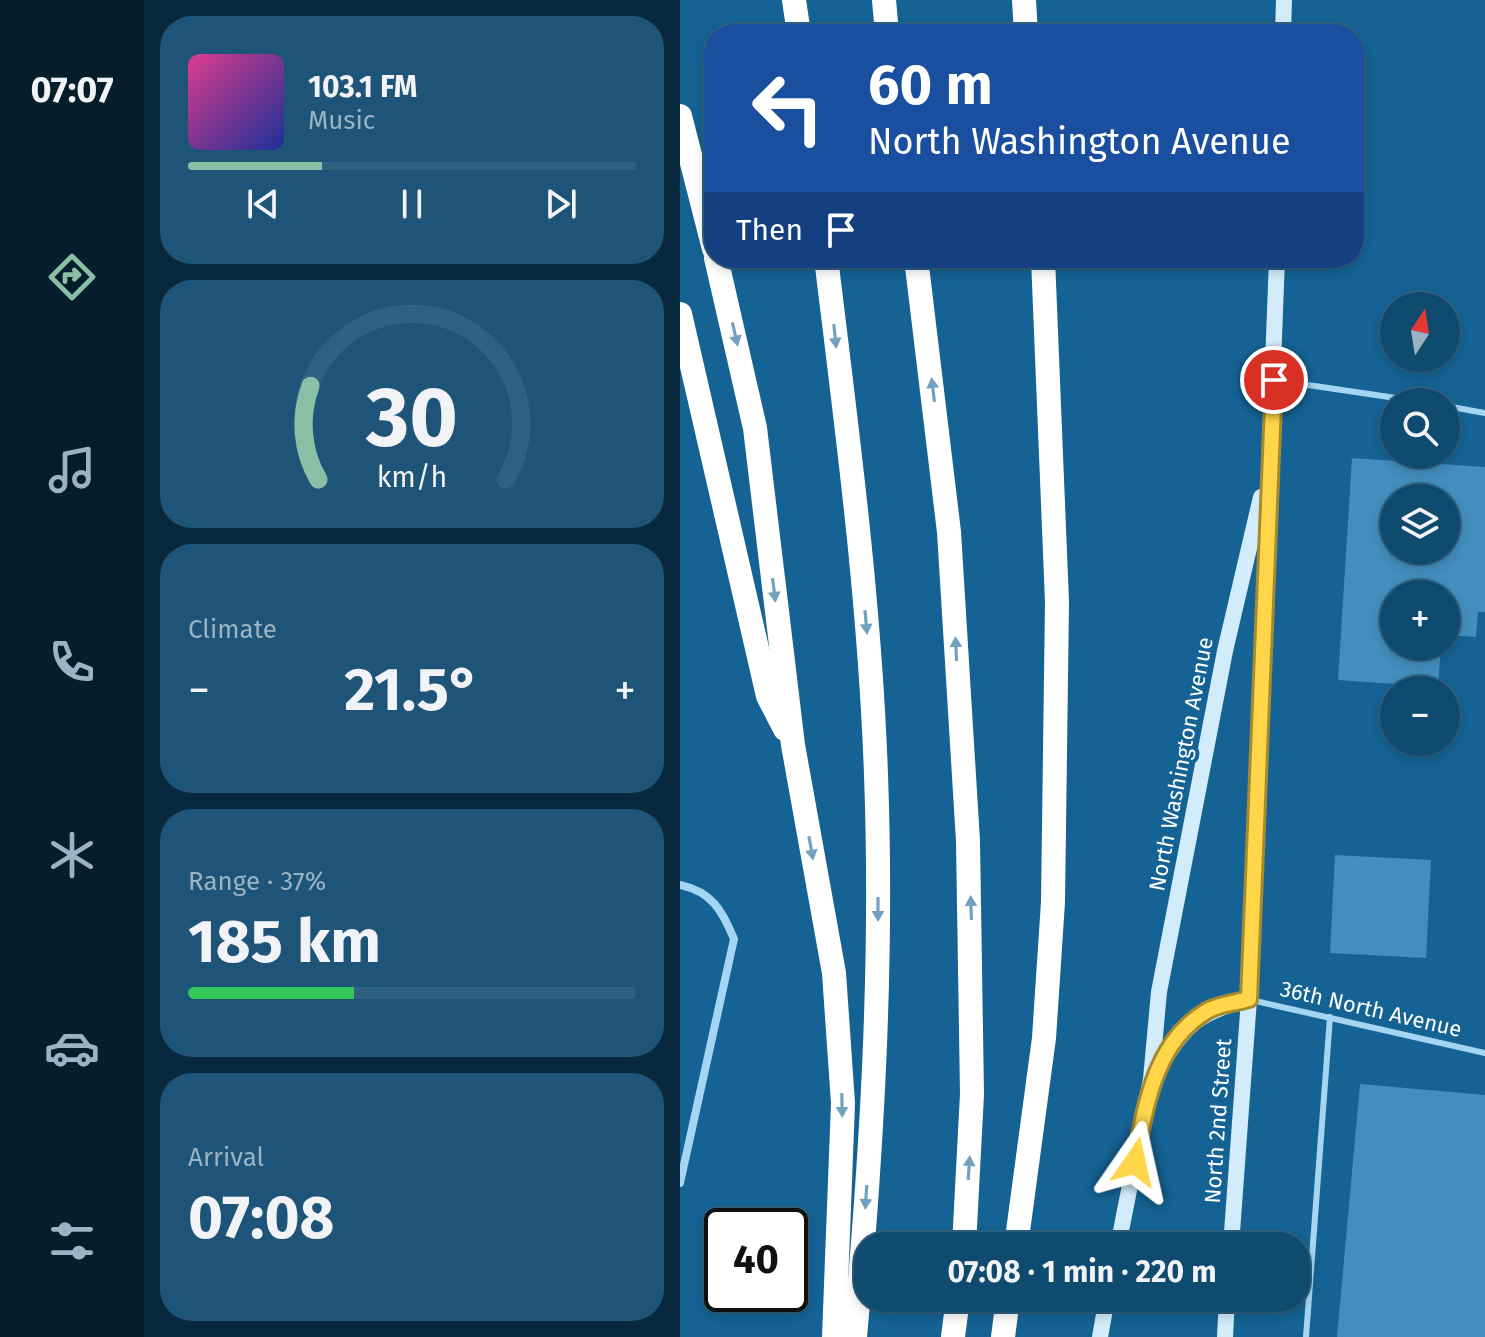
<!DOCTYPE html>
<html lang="en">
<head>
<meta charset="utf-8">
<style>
	:root { --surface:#0f4a6f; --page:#1d5477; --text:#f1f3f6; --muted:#9bb3c3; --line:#2f6282; --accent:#8abfa5 }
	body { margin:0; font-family:"Fira Sans",sans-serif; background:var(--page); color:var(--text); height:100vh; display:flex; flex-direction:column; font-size:30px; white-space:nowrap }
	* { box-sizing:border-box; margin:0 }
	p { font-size:26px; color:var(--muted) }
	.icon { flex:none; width:44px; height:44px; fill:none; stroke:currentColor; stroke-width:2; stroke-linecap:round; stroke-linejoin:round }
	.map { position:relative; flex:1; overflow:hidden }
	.panel { display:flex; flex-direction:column; gap:16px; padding:16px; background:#08293d; width:536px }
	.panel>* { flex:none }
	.banner { position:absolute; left:24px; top:24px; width:660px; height:244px; border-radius:32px; box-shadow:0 4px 12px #0003,0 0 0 2px var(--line); background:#1a4fa0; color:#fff; overflow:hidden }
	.needle { width:52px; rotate:12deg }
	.tools { position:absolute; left:700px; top:292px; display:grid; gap:16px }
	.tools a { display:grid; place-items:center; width:80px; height:80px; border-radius:50%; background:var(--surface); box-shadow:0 4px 12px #0003,0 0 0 2px var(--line); font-size:40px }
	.speed { position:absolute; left:24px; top:1208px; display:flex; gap:16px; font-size:40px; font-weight:700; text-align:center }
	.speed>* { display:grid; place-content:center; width:104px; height:104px; border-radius:50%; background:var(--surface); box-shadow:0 4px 12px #0003,0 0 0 2px var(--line); line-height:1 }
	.speed .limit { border:4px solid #111; border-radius:12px; background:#fff; color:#111 }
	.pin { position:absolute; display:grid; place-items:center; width:68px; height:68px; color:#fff; margin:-34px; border:4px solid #fff; border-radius:50%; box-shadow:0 2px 8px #0007 }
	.me { position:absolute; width:88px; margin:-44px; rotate:11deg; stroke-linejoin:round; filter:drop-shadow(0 0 6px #0008) }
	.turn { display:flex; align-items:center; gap:28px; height:168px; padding:0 32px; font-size:36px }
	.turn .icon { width:104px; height:104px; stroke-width:2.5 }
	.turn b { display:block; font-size:56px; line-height:68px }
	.then { display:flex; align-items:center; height:76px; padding:0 32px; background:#0003; gap:16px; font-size:30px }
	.big { font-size:60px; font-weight:700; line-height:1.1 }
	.panel .card { flex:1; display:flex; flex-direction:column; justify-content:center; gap:12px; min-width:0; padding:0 28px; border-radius:32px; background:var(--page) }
	.panel .dial { align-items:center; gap:0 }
	.dial svg { height:208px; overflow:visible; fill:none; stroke:var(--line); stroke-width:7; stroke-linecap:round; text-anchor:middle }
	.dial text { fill:var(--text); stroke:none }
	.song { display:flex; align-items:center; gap:24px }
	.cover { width:96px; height:96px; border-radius:12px; background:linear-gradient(135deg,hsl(330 70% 55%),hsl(230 70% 35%)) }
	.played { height:8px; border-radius:4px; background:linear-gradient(90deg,var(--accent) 30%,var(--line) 30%) }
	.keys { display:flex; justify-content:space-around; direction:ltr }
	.heat { display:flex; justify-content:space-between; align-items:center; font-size:44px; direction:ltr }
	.charge { height:12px; border-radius:6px; background:linear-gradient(90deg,#34c759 37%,var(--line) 0) }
	.trip { position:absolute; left:174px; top:1232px; width:456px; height:80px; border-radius:32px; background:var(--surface); box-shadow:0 4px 12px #0003,0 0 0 2px var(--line); font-weight:700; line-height:80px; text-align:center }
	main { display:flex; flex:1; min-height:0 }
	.tabs { display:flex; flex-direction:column; width:144px; justify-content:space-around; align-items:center; background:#061e2c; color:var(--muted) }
	.tabs .icon { width:56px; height:56px }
	.tabs .active { color:var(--accent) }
	.tabs b { font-size:36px; color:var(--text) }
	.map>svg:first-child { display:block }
	.building { fill:#428ebe; fill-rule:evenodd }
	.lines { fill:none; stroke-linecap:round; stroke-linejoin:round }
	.lane { stroke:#a4d5f2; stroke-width:6 }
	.street { stroke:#a4d5f2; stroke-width:8 }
	.secondary { stroke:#d3ecfc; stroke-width:16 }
	.highway { stroke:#fff; stroke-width:24 }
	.oneway { fill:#72a1bf }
	.route-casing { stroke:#a68a30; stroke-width:20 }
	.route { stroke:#ffd54a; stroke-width:14 }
	.labels { text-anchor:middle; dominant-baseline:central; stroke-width:8; stroke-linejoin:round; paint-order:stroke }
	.street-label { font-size:22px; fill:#fff; stroke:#146394 }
</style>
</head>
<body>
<main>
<nav class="tabs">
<b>07:07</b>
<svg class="icon active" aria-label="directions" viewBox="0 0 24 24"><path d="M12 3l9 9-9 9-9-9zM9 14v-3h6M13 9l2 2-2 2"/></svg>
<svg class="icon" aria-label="music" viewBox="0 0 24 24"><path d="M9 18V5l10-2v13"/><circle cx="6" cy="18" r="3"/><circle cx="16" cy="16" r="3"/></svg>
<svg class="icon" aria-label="phone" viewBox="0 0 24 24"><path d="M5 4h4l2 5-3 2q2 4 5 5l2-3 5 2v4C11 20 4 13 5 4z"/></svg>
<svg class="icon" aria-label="climate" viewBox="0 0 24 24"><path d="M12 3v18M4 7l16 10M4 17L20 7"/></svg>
<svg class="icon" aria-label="car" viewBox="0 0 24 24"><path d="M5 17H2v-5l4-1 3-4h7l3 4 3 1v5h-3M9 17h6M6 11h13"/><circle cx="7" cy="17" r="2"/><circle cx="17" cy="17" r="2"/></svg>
<svg class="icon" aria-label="filters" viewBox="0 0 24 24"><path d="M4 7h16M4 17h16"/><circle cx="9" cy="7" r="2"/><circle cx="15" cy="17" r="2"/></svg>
</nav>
<section class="panel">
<div class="card">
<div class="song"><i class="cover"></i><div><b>103.1 FM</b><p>Music</p></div></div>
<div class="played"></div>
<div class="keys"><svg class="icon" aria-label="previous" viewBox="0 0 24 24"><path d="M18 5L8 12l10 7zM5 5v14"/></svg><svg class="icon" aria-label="pause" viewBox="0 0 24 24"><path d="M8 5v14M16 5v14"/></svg><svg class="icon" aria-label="next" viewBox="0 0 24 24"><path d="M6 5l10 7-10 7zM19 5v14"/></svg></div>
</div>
<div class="card dial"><svg viewBox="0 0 100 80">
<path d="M14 69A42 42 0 1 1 86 69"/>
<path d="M14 69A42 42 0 0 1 11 33" stroke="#8abfa5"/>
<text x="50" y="56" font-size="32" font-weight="700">30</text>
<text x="50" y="72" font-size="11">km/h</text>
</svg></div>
<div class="card"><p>Climate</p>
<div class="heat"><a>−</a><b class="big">21.5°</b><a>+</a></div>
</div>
<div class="card"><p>Range · 37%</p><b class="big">185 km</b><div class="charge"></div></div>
<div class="card"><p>Arrival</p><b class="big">07:08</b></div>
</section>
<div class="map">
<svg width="805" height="1337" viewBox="0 0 805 1337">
	<rect width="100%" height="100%" fill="#146394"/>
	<g class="building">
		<path d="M672 458 805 467V612H798L796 637 766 635V594H714V646H761L758 687 658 680ZM714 498H766V550H714Z"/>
		<path d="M655 855 751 860 746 958 650 953Z"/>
		<path d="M680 1084 805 1095V1337H657Z"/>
	</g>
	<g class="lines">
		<g class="lane">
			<path d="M594 380 743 402"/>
			<path d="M766 406 805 413"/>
			<path d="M571 1000 805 1053"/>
			<path d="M626 1337 650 1017"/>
		</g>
		<path class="street" d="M0 885C32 892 42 910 54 939L0 1183"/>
		<g class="secondary">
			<path d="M603 34 604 0"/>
			<path d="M472 1077C506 1028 509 1015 569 999"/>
			<path d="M438 1246 471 1079 479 992 545 651 581 497"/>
			<path d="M551 1246 569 999 597 258"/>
			<path d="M420 1337 427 1298"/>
			<path d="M545 1337 547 1298"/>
		</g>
		<g class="highway">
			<path d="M114 0 119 34"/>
			<path d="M204 0 207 34"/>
			<path d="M344 0 346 34"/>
			<path d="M0 116 34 249"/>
			<path d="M36 258 75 428 113 745 154 973 163 1103 154 1337"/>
			<path d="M146 258C167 430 190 602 196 775 203 963 192 1150 175 1337"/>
			<path d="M236 258 269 532 288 841 292 1094 284 1246"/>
			<path d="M0 314 88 696 105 729"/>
			<path d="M336 1246 364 1038 373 902 377 602 363 258"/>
			<path d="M273 1337 278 1298"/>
			<path d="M323 1337 328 1298"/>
		</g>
	</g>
	<defs><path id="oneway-solid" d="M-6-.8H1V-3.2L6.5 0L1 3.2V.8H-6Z" transform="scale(2)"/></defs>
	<g class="oneway">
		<use href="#oneway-solid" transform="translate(55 334) rotate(77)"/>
		<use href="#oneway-solid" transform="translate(155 336) rotate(84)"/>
		<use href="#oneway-solid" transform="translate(253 390) rotate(-97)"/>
		<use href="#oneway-solid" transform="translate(94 590) rotate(83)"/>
		<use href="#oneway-solid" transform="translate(186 622) rotate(85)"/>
		<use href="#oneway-solid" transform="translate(276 649) rotate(-93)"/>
		<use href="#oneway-solid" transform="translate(131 848) rotate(80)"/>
		<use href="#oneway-solid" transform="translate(291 908) rotate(-92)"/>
		<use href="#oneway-solid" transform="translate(198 909) rotate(90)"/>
		<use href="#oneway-solid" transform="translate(162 1105) rotate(89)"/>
		<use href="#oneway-solid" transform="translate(289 1168) rotate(-86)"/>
		<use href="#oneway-solid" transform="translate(186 1197) rotate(94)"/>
	</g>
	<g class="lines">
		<defs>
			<path id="route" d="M455 1162C465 1108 474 1042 527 1011 538 1004 556 1003 569 999L594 380"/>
		</defs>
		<use href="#route" class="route-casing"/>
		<use href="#route" class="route"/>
	</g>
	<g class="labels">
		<g class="street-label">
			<text transform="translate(501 764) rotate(-79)">North Washington Avenue</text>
			<text transform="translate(691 1009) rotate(13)">36th North Avenue</text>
			<text transform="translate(538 1121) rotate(-86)">North 2nd Street</text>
		</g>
	</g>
</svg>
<div class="tools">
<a><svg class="needle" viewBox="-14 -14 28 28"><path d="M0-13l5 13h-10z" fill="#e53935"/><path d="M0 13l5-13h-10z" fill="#9bb3c3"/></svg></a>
<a><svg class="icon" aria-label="search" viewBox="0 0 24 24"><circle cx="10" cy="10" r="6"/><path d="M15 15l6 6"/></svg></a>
<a><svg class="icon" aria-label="layers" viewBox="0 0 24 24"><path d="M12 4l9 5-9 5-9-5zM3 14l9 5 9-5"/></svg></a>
<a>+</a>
<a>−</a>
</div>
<div class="speed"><div class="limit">40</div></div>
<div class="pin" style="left:594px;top:380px;background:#d93025"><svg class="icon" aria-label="arrive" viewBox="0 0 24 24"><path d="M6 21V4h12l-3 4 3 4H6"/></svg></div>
<svg class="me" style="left:455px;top:1162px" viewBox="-20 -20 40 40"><path d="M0-17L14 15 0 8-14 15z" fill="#ffd54a" stroke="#fff" stroke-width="4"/></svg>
<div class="trip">07:08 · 1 min · 220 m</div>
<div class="banner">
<div class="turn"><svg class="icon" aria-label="left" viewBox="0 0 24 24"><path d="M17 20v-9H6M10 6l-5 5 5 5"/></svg><div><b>60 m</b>North Washington Avenue</div></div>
<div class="then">Then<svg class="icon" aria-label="arrive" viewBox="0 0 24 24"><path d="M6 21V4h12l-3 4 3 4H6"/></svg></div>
</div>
</div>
</main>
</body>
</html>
